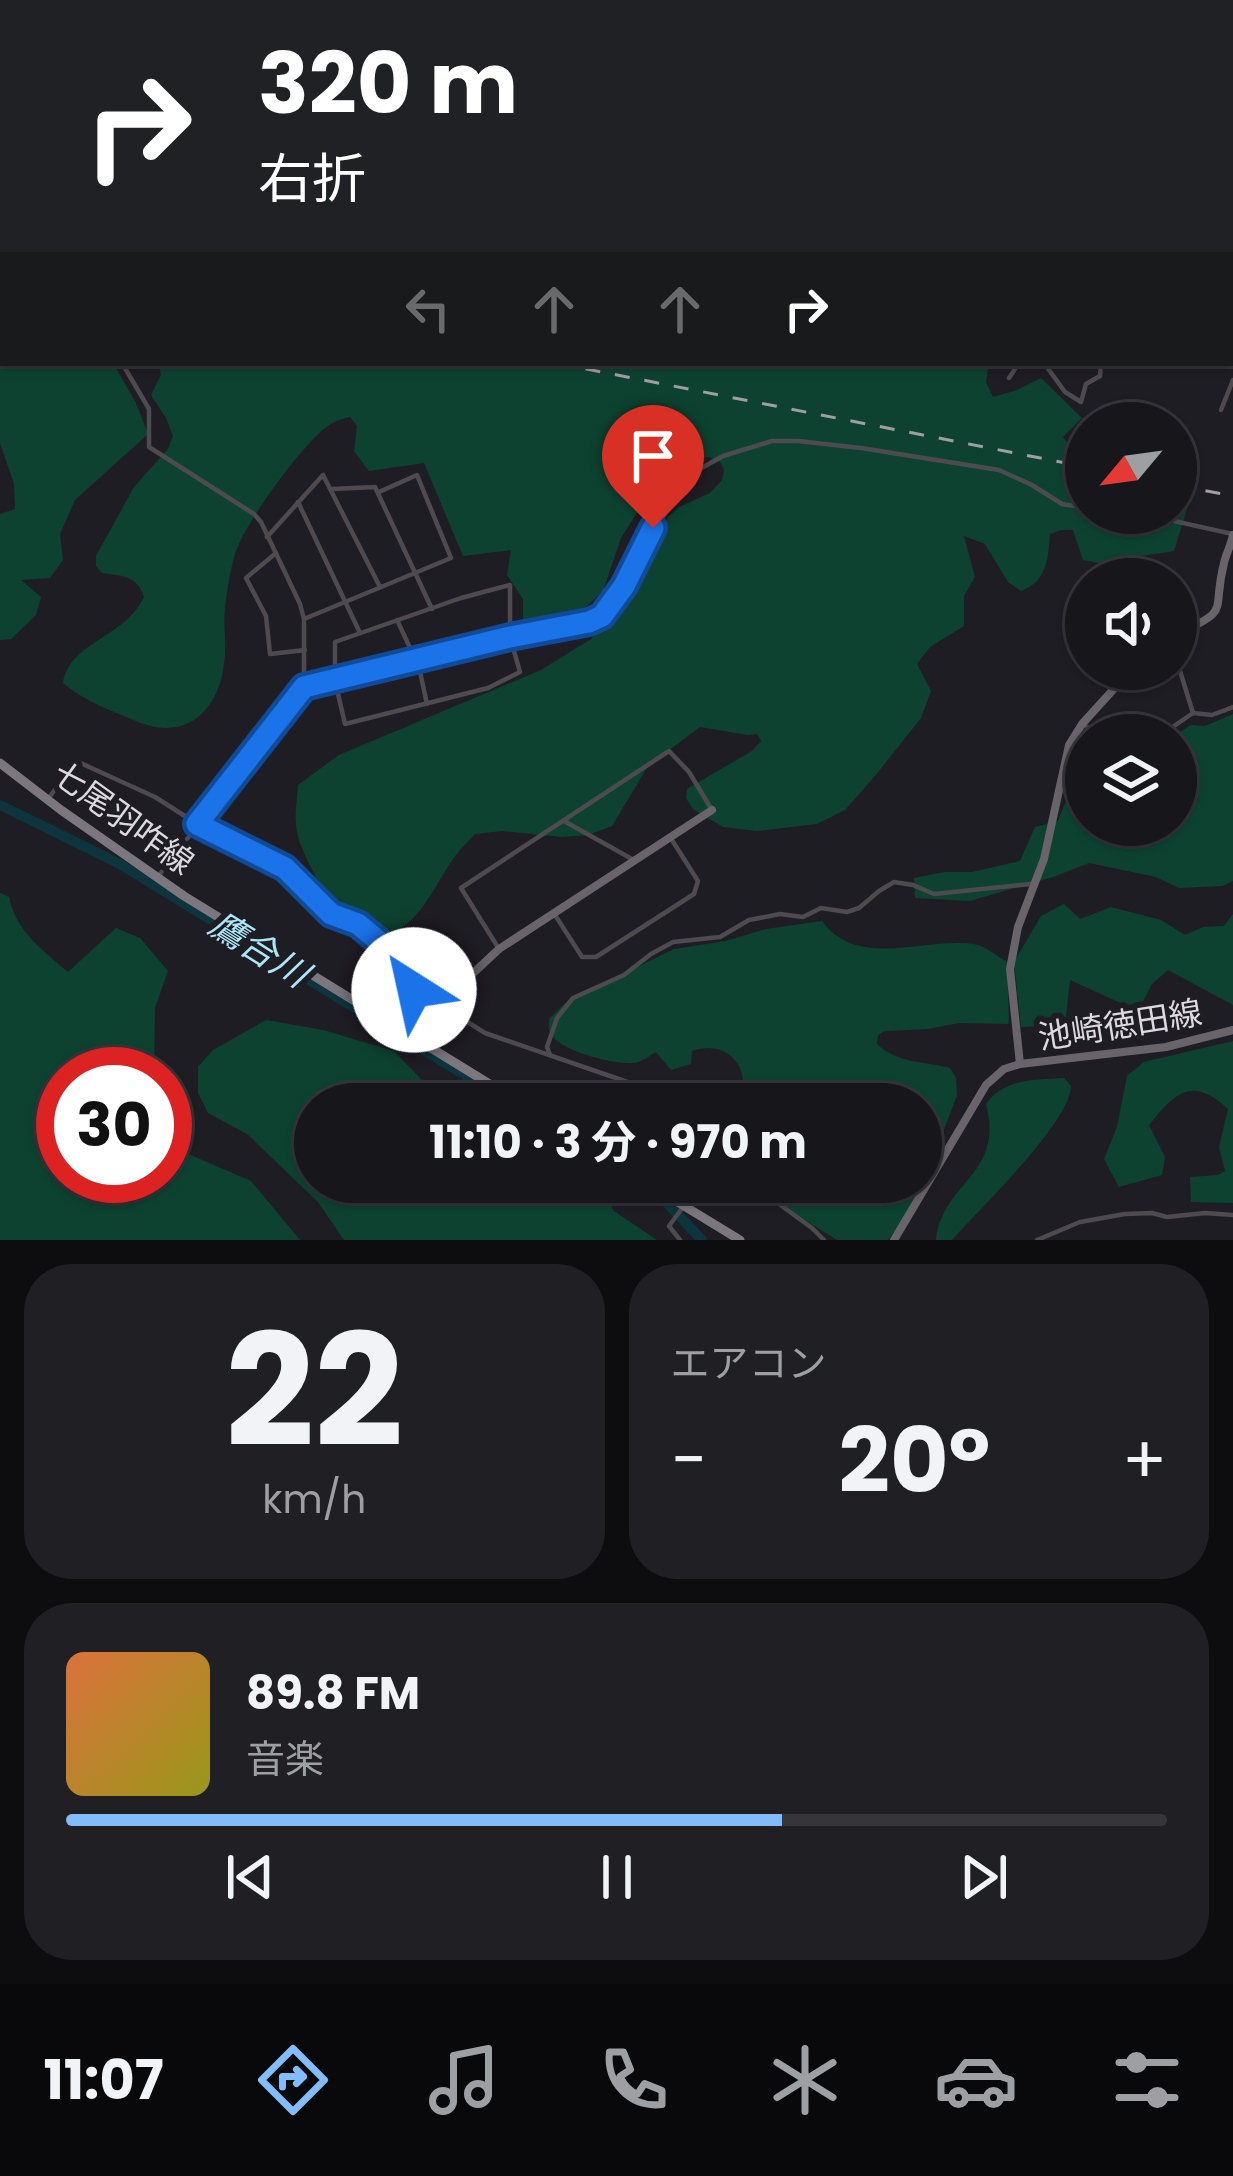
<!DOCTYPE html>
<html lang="ja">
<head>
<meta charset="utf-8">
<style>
	:root { --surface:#17161b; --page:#201f24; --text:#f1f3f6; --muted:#9e9fa3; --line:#36353a; --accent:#82bcfa }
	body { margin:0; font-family:Poppins,"Noto Sans JP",sans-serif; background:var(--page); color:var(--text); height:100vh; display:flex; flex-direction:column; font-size:45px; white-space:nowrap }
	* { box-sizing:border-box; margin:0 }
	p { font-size:39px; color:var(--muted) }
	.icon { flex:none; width:66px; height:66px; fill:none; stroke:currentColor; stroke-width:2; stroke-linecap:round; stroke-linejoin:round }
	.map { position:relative; height:1240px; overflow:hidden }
	.sheet { display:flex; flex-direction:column; gap:24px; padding:24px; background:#0d0c0f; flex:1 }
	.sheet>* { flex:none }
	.top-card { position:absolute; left:0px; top:0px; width:1233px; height:366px; box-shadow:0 3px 9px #0004,0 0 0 3px var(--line); background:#202124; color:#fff; overflow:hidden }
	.needle { width:78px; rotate:241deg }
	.tools { position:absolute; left:1065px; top:402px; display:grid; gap:24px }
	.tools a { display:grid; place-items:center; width:132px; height:132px; border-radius:50%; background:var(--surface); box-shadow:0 3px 9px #0004,0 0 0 3px var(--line); font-size:60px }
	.speed { position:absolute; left:36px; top:1047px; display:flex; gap:24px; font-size:60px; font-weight:700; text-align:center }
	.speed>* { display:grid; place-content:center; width:156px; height:156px; border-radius:50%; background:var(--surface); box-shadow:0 3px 9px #0004,0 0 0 3px var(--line); line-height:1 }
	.speed .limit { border:18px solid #d22; background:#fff; color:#111 }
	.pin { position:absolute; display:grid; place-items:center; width:102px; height:102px; color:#fff; margin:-123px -51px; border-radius:50% 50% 50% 0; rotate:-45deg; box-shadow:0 0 12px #0007 }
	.pin .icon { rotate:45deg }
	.me { position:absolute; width:132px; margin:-66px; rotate:325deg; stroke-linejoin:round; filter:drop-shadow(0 0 9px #0008) }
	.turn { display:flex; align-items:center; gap:42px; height:252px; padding:0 60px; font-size:54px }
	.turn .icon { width:156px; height:156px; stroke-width:2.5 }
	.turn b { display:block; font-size:84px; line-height:102px }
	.lanes { display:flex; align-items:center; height:114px; padding:0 60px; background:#0003; justify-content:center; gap:60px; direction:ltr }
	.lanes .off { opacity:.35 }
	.big { font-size:90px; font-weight:700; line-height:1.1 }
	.sheet .card { flex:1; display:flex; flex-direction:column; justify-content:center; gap:18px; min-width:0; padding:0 42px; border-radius:48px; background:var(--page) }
	.sheet .dial { align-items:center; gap:0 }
	.dial b { font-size:156px; line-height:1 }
	.song { display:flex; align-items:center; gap:36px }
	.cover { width:144px; height:144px; border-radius:18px; background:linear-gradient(135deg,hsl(20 70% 55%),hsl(60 70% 35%)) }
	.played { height:12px; border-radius:6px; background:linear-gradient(90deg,var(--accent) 65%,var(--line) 65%) }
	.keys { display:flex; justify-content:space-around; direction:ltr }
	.heat { display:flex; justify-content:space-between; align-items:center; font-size:66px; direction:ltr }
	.sheet .tiles { flex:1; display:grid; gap:24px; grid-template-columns:1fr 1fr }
	.card:last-child { grid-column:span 2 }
	.trip { position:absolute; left:294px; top:1083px; width:648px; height:120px; border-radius:60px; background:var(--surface); box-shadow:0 3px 9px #0004,0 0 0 3px var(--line); font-weight:700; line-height:120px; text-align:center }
	.tab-bar { display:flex; height:192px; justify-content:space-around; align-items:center; background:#09090b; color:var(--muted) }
	.tab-bar .icon { width:84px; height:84px }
	.tab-bar .on { color:var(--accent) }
	.tab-bar b { font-size:54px; color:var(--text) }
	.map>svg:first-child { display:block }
	.green { fill:#0d4230 }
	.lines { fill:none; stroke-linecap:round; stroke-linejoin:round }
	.river { stroke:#0c353e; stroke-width:10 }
	.street { stroke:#4e4b4f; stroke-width:4.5 }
	.secondary { stroke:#68646a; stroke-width:8 }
	.primary { stroke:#7c777f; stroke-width:9 }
	.rail { stroke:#a09ea4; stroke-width:3; stroke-dasharray:15 15; stroke-linecap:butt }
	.route-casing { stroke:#114b97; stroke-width:30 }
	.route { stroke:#1a73e8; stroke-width:21 }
	.labels { text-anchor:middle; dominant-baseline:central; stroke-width:12; stroke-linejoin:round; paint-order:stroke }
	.street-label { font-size:33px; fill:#dcdadf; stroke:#1f1d24 }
	.water-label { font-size:36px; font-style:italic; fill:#aae7f7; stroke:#1f1d24 }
</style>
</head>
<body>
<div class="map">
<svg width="1233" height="1240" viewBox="0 0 1233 1240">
	<rect width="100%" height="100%" fill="#1f1d24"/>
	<g class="green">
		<path d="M0 220 3 221V363H79L84 368 113 363 136 403 148 434 75 500 60 534 63 560 50 578 21 580 41 597 36 615 11 639 0 640V514L15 509 14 484 0 443Z"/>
		<path d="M158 363H989L986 382 993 397 1017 390 1041 378 1082 418 1063 437 1070 446 1086 451V513H1176V464L1183 469 1187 509 1174 551 1135 557 1121 567 1083 560 1073 530H1061L1050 534C1048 559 1047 581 1021 591L1008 582 985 544 964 536 975 577 964 596V626L930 647 917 664 931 691 921 718 875 776 845 810 817 824 757 831 723 827 693 809 686 798 687 789 752 751 761 741 757 734 748 735 700 727 648 766 612 826 588 835 561 837 502 831 475 834C469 841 461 848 456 855 439 877 424 916 399 929 392 933 380 938 372 936 342 931 303 860 297 832 294 818 297 800 298 785L339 755 541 670 591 639 634 590 668 517 679 507 710 493 722 480 724 470 720 462 709 457 685 459 647 497 621 538 603 591 577 615 523 627V599L507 575 511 550 463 556 424 463 369 471 354 451 357 426 350 417C341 419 332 422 325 428 300 448 244 524 235 554 230 571 227 591 225 608 223 627 227 646 224 664 218 713 184 742 136 721 110 710 84 701 63 683 70 641 124 639 144 597 137 575 122 576 102 573L96 566V556L134 487 168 449 173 436 166 418 151 395 161 375Z"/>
		<path d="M1233 714V881L1222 886 1179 888 1156 877 1089 863 1053 877 970 901 915 898 914 878 945 872H972L1020 861 1035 827 1058 821 1065 803 1086 801V825H1176L1175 735 1191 725 1205 726Z"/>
		<path d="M0 893 9 897C16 932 43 950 68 972L116 928 140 938 168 971 155 1008 154 1074H63V1176H165V1144L251 1181 300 1240H0Z"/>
		<path d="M1064 904 1080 919 1111 907 1161 920 1185 935 1203 927 1224 926 1233 914V1005L1168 970 1152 984 1138 1011 1070 980 1065 1025 1021 1027 1014 962 1041 916Z"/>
		<path d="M822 921C857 970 925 937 974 944 985 946 997 956 1007 962L1009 1024 959 1023 928 1029 885 1031 878 1035 877 1044C898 1064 923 1061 950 1068L956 1078 957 1095 939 1143 905 1218 888 1240H837L781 1205 772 1187 783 1182H921V1104H713L737 1088 743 1080C741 1054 715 1042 692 1051L691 1064 671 1070 656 1052C650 1055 645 1060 638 1062 620 1067 566 1052 554 1038 547 1031 549 1028 549 1019L565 1003 674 949 726 941 766 929Z"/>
		<path d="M266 1020 323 1030 394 1051 445 1104H315V1182H598L614 1211 657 1240H344L318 1202 247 1134 208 1113 198 1093V1067L213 1050Z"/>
		<path d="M1233 1041V1203L1191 1202 1190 1177 1218 1175 1225 1171 1219 1147 1228 1109C1192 1075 1175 1093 1149 1125L1165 1157 1162 1175 1119 1187 1104 1159 1117 1127 1127 1076 1144 1062Z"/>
		<path d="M1064 1078 1071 1086C1070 1123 979 1209 952 1240H936C942 1182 1005 1175 986 1104 1004 1078 1035 1080 1064 1078Z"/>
	</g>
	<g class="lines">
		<g class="river">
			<path d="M417 3 419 0"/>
			<path d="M0 217 3 218"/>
			<path d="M0 805 118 863 512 1104"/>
			<path d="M635 1182 667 1203 702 1240"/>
		</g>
		<g class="street">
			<path d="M68 0 69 3"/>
			<path d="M153 0 154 3"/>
			<path d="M1018 0 1021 3"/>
			<path d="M185 3 190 0"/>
			<path d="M1063 3V0"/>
			<path d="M1123 3 1129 0"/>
			<path d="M0 117 3 116"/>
			<path d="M1230 119 1233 120"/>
			<path d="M0 140 3 146"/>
			<path d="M0 210 3 211"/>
			<path d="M122 363 149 409V447L254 514 261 522 300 604 304 619V687L157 878"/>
			<path d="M1044 363 1065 392 1081 402 1086 384 1100 376 1101 363"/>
			<path d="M1225 363 1233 366"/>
			<path d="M1009 378 1019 363"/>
			<path d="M1221 410 1233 380"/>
			<path d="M332 489 375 487 432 609"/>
			<path d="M298 502 360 633"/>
			<path d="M1138 513 1233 534"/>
			<path d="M267 537 323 475 380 587"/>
			<path d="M276 553 246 578 266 616 270 654 305 650"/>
			<path d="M510 585V637L520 672 488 688 345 724 335 681V642L461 598Z"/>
			<path d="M304 619 451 558 417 475 379 492"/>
			<path d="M397 620 419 667 427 704"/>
			<path d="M1176 658 1193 713"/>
			<path d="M304 687 510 637 589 622 601 616 610 606 624 587 645 541 698 470 723 456 772 441H798L861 448 999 470 1032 485 1062 504 1086 508"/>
			<path d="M1083 724 1098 735"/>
			<path d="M1161 735 1193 713 1212 715 1233 707"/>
			<path d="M48 799 76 761 155 797 210 832 261 854 285 868 331 914 358 924 382 944 387 966 393 975 485 1033 642 1087 654 1097 678 1104"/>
			<path d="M564 821 632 859"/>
			<path d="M555 915 582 957H596L694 894 698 881 670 837"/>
			<path d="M499 949 461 888 669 751 689 772 712 810"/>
			<path d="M550 1055 547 1047 557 1018 573 998 624 975 651 954 673 942 720 937 749 920 780 914 803 917 821 908 847 912 859 908 879 891 894 882 913 885 934 894 1031 884"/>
			<path d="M749 1182 812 1228 824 1240"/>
			<path d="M680 1240 669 1226 683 1207"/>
			<path d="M1037 1240 1080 1222 1125 1214 1152 1213 1167 1217 1205 1213 1233 1215"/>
		</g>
		<g class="secondary">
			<path d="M1210 0 1212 3"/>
			<path d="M43 3 48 0"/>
			<path d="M1230 26 1233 30"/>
			<path d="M0 37 3 34"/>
			<path d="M1176 635C1233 608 1211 615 1224 563 1226 554 1231 545 1233 535"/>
			<path d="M415 1038 439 1005 499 949 712 810"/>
			<path d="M1020 1064 1010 969 1018 927 1044 859 1069 745 1082 724 1132 669"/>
			<path d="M894 1240 986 1085 1004 1069 1020 1064 1166 1047 1233 1030"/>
		</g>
		<g class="primary">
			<path d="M0 763 61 810 184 896 522 1104"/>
			<path d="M645 1182 740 1240"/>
		</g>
		<g class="rail">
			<path d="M0 204 3 205"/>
			<path d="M556 363 1086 467"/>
			<path d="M1176 485 1233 496"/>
		</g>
	</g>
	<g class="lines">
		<defs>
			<path id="route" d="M414 990 391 973 382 944 358 924 331 914 285 868 197 824 304 687 510 637 589 622 602 616 624 586 653 528"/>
		</defs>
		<use href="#route" class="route-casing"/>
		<use href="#route" class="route"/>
	</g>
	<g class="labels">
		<g class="street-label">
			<text transform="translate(123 818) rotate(36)">七尾羽咋線</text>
			<text transform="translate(1120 1025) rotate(-9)">池崎徳田線</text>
		</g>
		<g class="water-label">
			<text transform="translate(259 949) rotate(32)">鷹合川</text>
		</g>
	</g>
</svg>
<div class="tools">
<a><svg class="needle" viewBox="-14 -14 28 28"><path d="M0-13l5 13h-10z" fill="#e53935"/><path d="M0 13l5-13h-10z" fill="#9e9fa3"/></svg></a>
<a><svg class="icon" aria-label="sound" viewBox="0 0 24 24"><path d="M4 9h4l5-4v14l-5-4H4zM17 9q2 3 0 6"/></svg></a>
<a><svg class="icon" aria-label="layers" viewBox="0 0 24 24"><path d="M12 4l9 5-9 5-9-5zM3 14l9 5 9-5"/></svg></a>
</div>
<div class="speed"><div class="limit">30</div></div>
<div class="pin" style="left:653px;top:528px;background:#d93025"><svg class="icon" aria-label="arrive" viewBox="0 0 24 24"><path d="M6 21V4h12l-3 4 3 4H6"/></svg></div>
<svg class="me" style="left:414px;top:990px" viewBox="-20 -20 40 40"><circle r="19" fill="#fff"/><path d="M0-13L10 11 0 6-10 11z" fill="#1a73e8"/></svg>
<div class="trip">11:10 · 3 分 · 970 m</div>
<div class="top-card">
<div class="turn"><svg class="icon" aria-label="right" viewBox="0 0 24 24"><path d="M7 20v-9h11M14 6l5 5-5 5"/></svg><div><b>320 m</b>右折</div></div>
<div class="lanes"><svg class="icon off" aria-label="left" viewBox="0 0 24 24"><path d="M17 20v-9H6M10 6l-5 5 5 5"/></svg><svg class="icon off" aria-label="ahead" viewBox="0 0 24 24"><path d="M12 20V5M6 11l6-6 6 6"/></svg><svg class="icon off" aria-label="ahead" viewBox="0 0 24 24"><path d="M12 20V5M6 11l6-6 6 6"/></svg><svg class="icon" aria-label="right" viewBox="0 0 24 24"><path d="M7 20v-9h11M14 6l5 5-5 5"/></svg></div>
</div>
</div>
<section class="sheet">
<div class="tiles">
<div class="card dial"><b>22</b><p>km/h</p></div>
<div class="card"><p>エアコン</p>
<div class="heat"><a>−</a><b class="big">20°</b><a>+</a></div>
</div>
<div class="card">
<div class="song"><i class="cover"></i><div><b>89.8 FM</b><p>音楽</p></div></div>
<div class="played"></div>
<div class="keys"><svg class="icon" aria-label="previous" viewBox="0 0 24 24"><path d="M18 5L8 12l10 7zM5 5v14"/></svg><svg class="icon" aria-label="pause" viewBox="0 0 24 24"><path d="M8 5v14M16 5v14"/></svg><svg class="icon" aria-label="next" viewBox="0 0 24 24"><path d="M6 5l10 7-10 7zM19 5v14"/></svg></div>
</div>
</div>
</section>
<nav class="tab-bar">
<b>11:07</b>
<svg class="icon on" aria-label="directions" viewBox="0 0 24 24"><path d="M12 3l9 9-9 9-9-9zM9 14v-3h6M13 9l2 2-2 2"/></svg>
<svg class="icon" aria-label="music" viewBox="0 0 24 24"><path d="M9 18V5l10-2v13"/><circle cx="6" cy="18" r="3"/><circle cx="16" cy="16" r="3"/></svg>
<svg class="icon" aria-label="phone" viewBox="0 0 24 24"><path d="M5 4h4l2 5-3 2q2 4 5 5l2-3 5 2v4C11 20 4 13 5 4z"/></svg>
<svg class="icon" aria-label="climate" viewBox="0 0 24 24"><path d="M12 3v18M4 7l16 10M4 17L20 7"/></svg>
<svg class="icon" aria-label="car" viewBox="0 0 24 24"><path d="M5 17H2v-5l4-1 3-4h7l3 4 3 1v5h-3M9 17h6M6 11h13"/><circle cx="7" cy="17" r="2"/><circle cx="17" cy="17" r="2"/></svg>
<svg class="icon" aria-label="filters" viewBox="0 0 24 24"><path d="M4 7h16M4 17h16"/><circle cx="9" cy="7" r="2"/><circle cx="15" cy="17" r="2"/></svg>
</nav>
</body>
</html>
